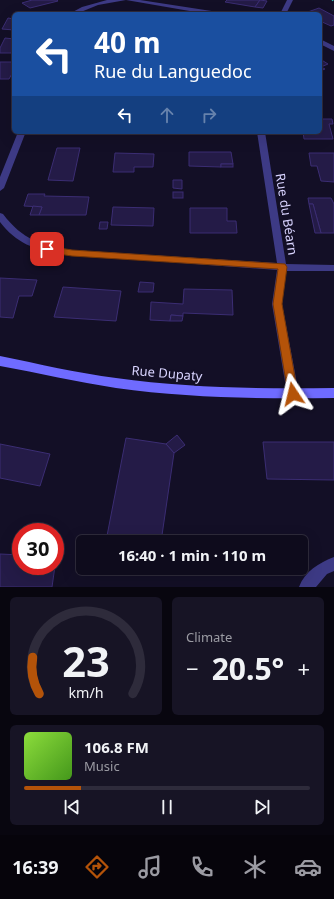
<!DOCTYPE html>
<html lang="en">
<head>
<meta charset="utf-8">
<style>
	:root { --surface:#0e0b1c; --page:#171425; --text:#f1f3f6; --muted:#9b9ba3; --line:#2e2b3b; --accent:#b45309 }
	body { margin:0; font-family:"Noto Sans",sans-serif; background:var(--page); color:var(--text); height:100vh; display:flex; flex-direction:column; font-size:15px; white-space:nowrap }
	* { box-sizing:border-box; margin:0 }
	p { font-size:13px; color:var(--muted) }
	.icon { flex:none; width:22px; height:22px; fill:none; stroke:currentColor; stroke-width:2; stroke-linecap:round; stroke-linejoin:round }
	.map { position:relative; height:587px; overflow:hidden }
	.drawer { display:flex; flex-direction:column; gap:10px; padding:10px; background:#08060f; flex:1 }
	.drawer>* { flex:none }
	.banner { position:absolute; left:12px; top:12px; width:310px; height:122px; border-radius:6px; box-shadow:0 4px 16px #0002,0 0 0 1px var(--line); background:#1a4fa0; color:#fff; overflow:hidden }
	.speed { position:absolute; left:12px; top:523px; display:flex; gap:8px; font-size:20px; font-weight:700; text-align:center }
	.speed>* { display:grid; place-content:center; width:52px; height:52px; border-radius:50%; background:var(--surface); box-shadow:0 4px 16px #0002,0 0 0 1px var(--line); line-height:1 }
	.speed .limit { border:6px solid #d22; background:#fff; color:#111 }
	.pin { position:absolute; display:grid; place-items:center; width:34px; height:34px; color:#fff; margin:-17px; border-radius:8px; box-shadow:0 2px 6px #0006 }
	.me { position:absolute; width:44px; margin:-22px; rotate:350deg; stroke-linejoin:round; filter:drop-shadow(0 0 3px #0008) }
	.turn { display:flex; align-items:center; gap:14px; height:84px; padding:0 16px; font-size:18px }
	.turn .icon { width:52px; height:52px; stroke-width:2.5 }
	.turn b { display:block; font-size:28px; line-height:34px }
	.lanes { display:flex; align-items:center; height:38px; padding:0 16px; background:#0003; justify-content:center; gap:20px; direction:ltr }
	.lanes .off { opacity:.35 }
	.big { font-size:30px; font-weight:700; line-height:1.1 }
	.drawer .widget { flex:1; display:flex; flex-direction:column; justify-content:center; gap:6px; min-width:0; padding:0 14px; border-radius:6px; background:var(--page) }
	.drawer .dial { align-items:center; gap:0 }
	.dial svg { height:104px; overflow:visible; fill:none; stroke:var(--line); stroke-width:7; stroke-linecap:round; text-anchor:middle }
	.dial text { fill:var(--text); stroke:none }
	.song { display:flex; align-items:center; gap:12px }
	.cover { width:48px; height:48px; border-radius:6px; background:linear-gradient(135deg,hsl(90 70% 55%),hsl(100 70% 35%)) }
	.played { height:4px; border-radius:2px; background:linear-gradient(90deg,var(--accent) 20%,var(--line) 20%) }
	.keys { display:flex; justify-content:space-around; direction:ltr }
	.heat { display:flex; justify-content:space-between; align-items:center; font-size:22px; direction:ltr }
	.drawer .tiles { flex:1; display:grid; gap:10px; grid-template-columns:1fr 1fr }
	.widget:last-child { grid-column:span 2 }
	.trip { position:absolute; left:76px; top:535px; width:232px; height:40px; border-radius:6px; background:var(--surface); box-shadow:0 4px 16px #0002,0 0 0 1px var(--line); font-weight:700; line-height:40px; text-align:center }
	.menu { display:flex; height:64px; justify-content:space-around; align-items:center; background:#06040b; color:var(--muted) }
	.menu .icon { width:28px; height:28px }
	.menu .active { color:var(--accent) }
	.menu b { font-size:18px; color:var(--text) }
	.map>svg:first-child { display:block }
	.building { fill:#241b47; stroke:#3b2d73 }
	.lines { fill:none; stroke-linecap:round; stroke-linejoin:round }
	.path { stroke:#2fb8b0; stroke-width:1.5; stroke-dasharray:1.5 2; stroke-linecap:butt }
	.lane { fill:#3d3a85; fill-rule:evenodd }
	.street { fill:#3d3a85; fill-rule:evenodd }
	.secondary { fill:#6f6bff; fill-rule:evenodd }
	.route { fill:#b45309; stroke:#753606 }
	.labels { text-anchor:middle; dominant-baseline:central; stroke-width:4; stroke-linejoin:round; paint-order:stroke }
	.street-label { font-size:13px; fill:#d9d4ff; stroke:#130f26 }
</style>
</head>
<body>
<div class="map">
<svg width="334" height="587" viewBox="0 0 334 587">
	<rect width="100%" height="100%" fill="#130f26"/>
	<g class="building">
		<path d="M32 0H57L58 1 30 8 22 3Z"/>
		<path d="M227 0H260L255 7 225 2Z"/>
		<path d="M260 0 267 1 263 8 255 7Z"/>
		<path d="M319 8 334 16V25L331 26 320 21V14L305 13Z"/>
		<path d="M8 18 14 19V30L2 29Z"/>
		<path d="M5 38 14 39V53H0V48Z"/>
		<path d="M320 59 328 64 321 67 325 69 320 71Z"/>
		<path d="M0 62H14V70L9 79H0Z"/>
		<path d="M320 119H332L333 124H329L333 139H304L303 132H320Z"/>
		<path d="M57 148H80L73 181 48 180Z"/>
		<path d="M189 152H231L233 164H221V167L189 166Z"/>
		<path d="M115 153 154 154 153 167H134V172H113Z"/>
		<path d="M309 153H334V182L321 181 317 166H311Z"/>
		<rect x="221" y="164" width="12" height="3"/>
		<path d="M173 180H182V189L173 188Z"/>
		<rect x="173" y="192" width="10" height="6"/>
		<path d="M28 194H45L44 196 89 197 86 215H39L42 207 24 206Z"/>
		<path d="M308 198H331L334 204V233H321L313 204H309Z"/>
		<path d="M309 204H313L321 233H315Z"/>
		<path d="M33 206 42 207 39 215H30Z"/>
		<path d="M113 207 154 208 153 226 111 225Z"/>
		<path d="M190 208H227V221H236L237 233H190Z"/>
		<path d="M100 222H108L107 229H99Z"/>
		<path d="M0 278 37 280 32 296H19L13 318 0 317Z"/>
		<path d="M140 282 154 283 153 292H138Z"/>
		<path d="M63 287 121 291 116 321 54 317Z"/>
		<path d="M184 289 232 290 233 315 183 313V316L171 315 170 321 150 320 151 302 183 304Z"/>
		<path d="M171 315 183 316 182 321H170Z"/>
		<path d="M177 435 185 445 174 453 166 444Z"/>
		<path d="M126 438 166 444 174 453 161 542 106 541Z"/>
		<path d="M263 442H334V480L267 479Z"/>
		<path d="M0 444 50 454 40 486 0 478Z"/>
		<path d="M0 554 21 555V566H55L52 587H0Z"/>
	</g>
	<g class="lines">
		<path class="path" d="M332 0 334 1"/>
		<path class="lane" d="M334 557V571L327 574 316 587H299C305 571 319 563 334 557Z"/>
		<g class="street">
			<path d="M107 0H140L218 12 221 14H207L126 0 98 5 76 14H69L82 7Z"/>
			<path d="M287 0H293L286 14H280Z"/>
			<path d="M320 39 334 46V51L320 44Z"/>
			<path d="M18 132H213L209 134H25L4 188 0 191V177Z"/>
			<path d="M257 132H265L286 264 334 265V271H286L282 304 299 394 297 398 293 399 289 398 287 394 272 304 277 270 60 254C35 250 16 243 0 222V213L3 214C23 240 40 245 72 250L277 263Z"/>
		</g>
		<path class="secondary" d="M0 356C39 364 77 373 116 378 188 388 261 389 334 388V398C261 399 188 398 116 388 77 382 39 373 0 366Z"/>
	</g>
	<path class="route" d="M47 246 72 250 285 264 287 267 282 304 298 394 297 397 293 398 289 397 288 394 273 304 278 269 72 256 44 252 43 249Z"/>
	<g class="labels">
		<g class="street-label">
			<text transform="translate(287 214) rotate(81)">Rue du Béarn</text>
			<text transform="translate(167 373) rotate(5)">Rue Dupaty</text>
		</g>
	</g>
</svg>
<div class="speed"><div class="limit">30</div></div>
<div class="pin" style="left:47px;top:249px;background:#d93025"><svg class="icon" aria-label="arrive" viewBox="0 0 24 24"><path d="M6 21V4h12l-3 4 3 4H6"/></svg></div>
<svg class="me" style="left:293px;top:394px" viewBox="-20 -20 40 40"><path d="M0-17L14 15 0 8-14 15z" fill="#b45309" stroke="#fff" stroke-width="4"/></svg>
<div class="trip">16:40 · 1 min · 110 m</div>
<div class="banner">
<div class="turn"><svg class="icon" aria-label="left" viewBox="0 0 24 24"><path d="M17 20v-9H6M10 6l-5 5 5 5"/></svg><div><b>40 m</b>Rue du Languedoc</div></div>
<div class="lanes"><svg class="icon" aria-label="left" viewBox="0 0 24 24"><path d="M17 20v-9H6M10 6l-5 5 5 5"/></svg><svg class="icon off" aria-label="ahead" viewBox="0 0 24 24"><path d="M12 20V5M6 11l6-6 6 6"/></svg><svg class="icon off" aria-label="right" viewBox="0 0 24 24"><path d="M7 20v-9h11M14 6l5 5-5 5"/></svg></div>
</div>
</div>
<section class="drawer">
<div class="tiles">
<div class="widget dial"><svg viewBox="0 0 100 80">
<path d="M14 69A42 42 0 1 1 86 69"/>
<path d="M14 69A42 42 0 0 1 9 41" stroke="#b45309"/>
<text x="50" y="56" font-size="32" font-weight="700">23</text>
<text x="50" y="72" font-size="11">km/h</text>
</svg></div>
<div class="widget"><p>Climate</p>
<div class="heat"><a>−</a><b class="big">20.5°</b><a>+</a></div>
</div>
<div class="widget">
<div class="song"><i class="cover"></i><div><b>106.8 FM</b><p>Music</p></div></div>
<div class="played"></div>
<div class="keys"><svg class="icon" aria-label="previous" viewBox="0 0 24 24"><path d="M18 5L8 12l10 7zM5 5v14"/></svg><svg class="icon" aria-label="pause" viewBox="0 0 24 24"><path d="M8 5v14M16 5v14"/></svg><svg class="icon" aria-label="next" viewBox="0 0 24 24"><path d="M6 5l10 7-10 7zM19 5v14"/></svg></div>
</div>
</div>
</section>
<nav class="menu">
<b>16:39</b>
<svg class="icon active" aria-label="directions" viewBox="0 0 24 24"><path d="M12 3l9 9-9 9-9-9zM9 14v-3h6M13 9l2 2-2 2"/></svg>
<svg class="icon" aria-label="music" viewBox="0 0 24 24"><path d="M9 18V5l10-2v13"/><circle cx="6" cy="18" r="3"/><circle cx="16" cy="16" r="3"/></svg>
<svg class="icon" aria-label="phone" viewBox="0 0 24 24"><path d="M5 4h4l2 5-3 2q2 4 5 5l2-3 5 2v4C11 20 4 13 5 4z"/></svg>
<svg class="icon" aria-label="climate" viewBox="0 0 24 24"><path d="M12 3v18M4 7l16 10M4 17L20 7"/></svg>
<svg class="icon" aria-label="car" viewBox="0 0 24 24"><path d="M5 17H2v-5l4-1 3-4h7l3 4 3 1v5h-3M9 17h6M6 11h13"/><circle cx="7" cy="17" r="2"/><circle cx="17" cy="17" r="2"/></svg>
</nav>
</body>
</html>
